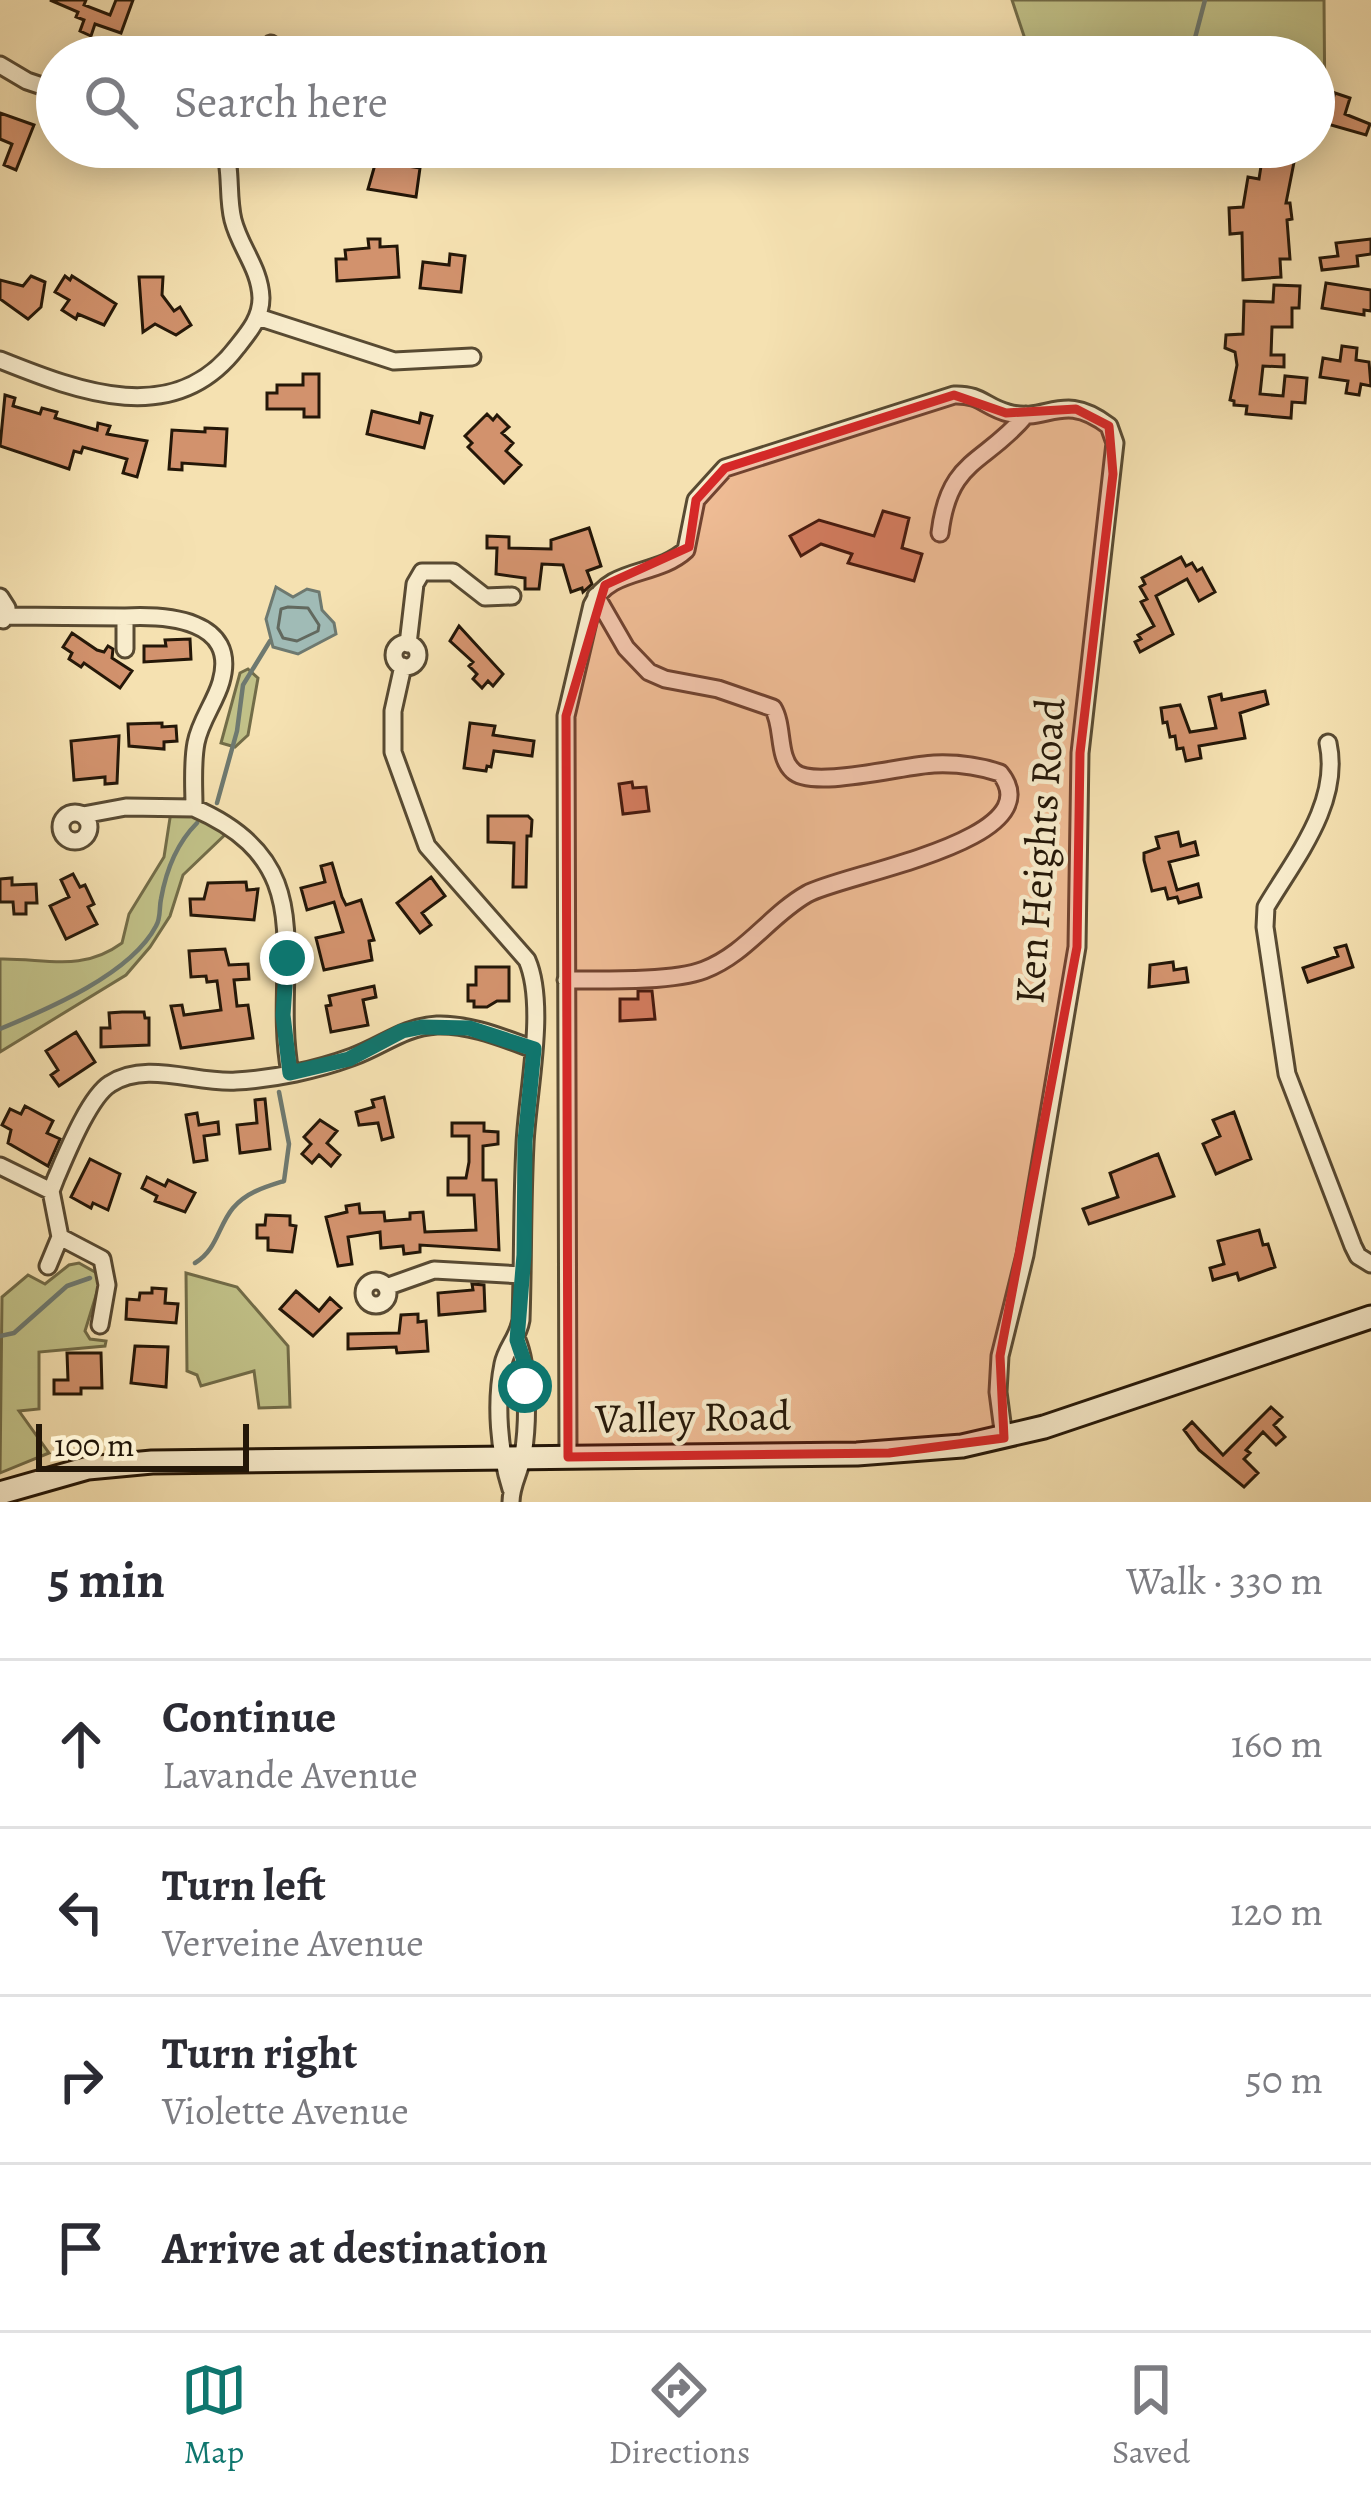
<!DOCTYPE html>
<meta charset="utf-8">
<style>
body{margin:0;font-family:Alegreya,serif;background:#f7f7f7;color:#2b2b33}
.scale{position:absolute;left:36px;bottom:30px;width:213px;box-sizing:border-box;padding-left:12px;border:6px solid #241708;border-top:0;font-size:33px;line-height:42px;white-space:nowrap;color:#241708;-webkit-text-stroke:9px #f8eccc;paint-order:stroke}
.stop{position:absolute;width:36px;height:36px;margin:-27px;border:9px solid #0f766e;border-radius:50%;background:#fff}
.stop.end{background:#0f766e;border-color:#fff;box-shadow:0 3px 12px #0008}
.list{margin:0;padding:0;list-style:none}
h2{display:flex;justify-content:space-between;align-items:center;height:156px;margin:0;padding:0 48px;font-size:51px}
h2 small{font-size:39px;font-weight:400;color:#7c7c81}
.list li{display:grid;grid-template-columns:78px 1fr auto;gap:36px;align-items:center;box-sizing:border-box;height:168px;padding:0 48px;border-top:3px solid #e1e1e2}
.list b{display:block;font-size:45px;white-space:nowrap}
.list p{margin:0;font-size:39px;white-space:nowrap;color:#7c7c81}
.list em{font-size:39px;font-style:normal;color:#7c7c81}
.icon{flex:none;width:66px;height:66px;fill:none;stroke:currentColor;stroke-width:2;stroke-linecap:round;stroke-linejoin:round}
.map{position:relative;flex:none;width:1371px;height:1502px;overflow:hidden}
.search{position:absolute;background:#fff;box-shadow:0 6px 30px #0003;left:36px;right:36px;top:36px;height:132px;display:flex;align-items:center;gap:30px;box-sizing:border-box;padding:0 42px;border-radius:66px;color:#7c7c81;font-size:45px}
.sheet{height:828px;background:#fff}
nav{display:flex;justify-content:space-around;align-items:center;box-sizing:border-box;height:168px;border-top:3px solid #e1e1e2;background:#fff;font-size:33px;color:#7c7c81}
nav a{display:grid;justify-items:center;gap:6px}
nav .on{color:#0f766e}
.map>svg:first-child{display:block}
.green{fill:#c1c188;stroke:#726c48;stroke-width:3}
.water{fill:#a0bbb6;stroke:#6e7970;stroke-width:3}
.lines{fill:none;stroke-linecap:round;stroke-linejoin:round}
.shore{stroke:#62695f;stroke-width:3}
.stream{stroke:#6e7970;stroke-width:4.5}
.building{fill:#d2926d;stroke:#241708;stroke-width:3}
.street-casing{stroke:#584a32;stroke-width:21}
.secondary-casing{stroke:#241708;stroke-width:27}
.street{stroke:#f8eccc;stroke-width:15}
.secondary{stroke:#f8eccc;stroke-width:21}
.route{stroke:#0f766e;stroke-width:15}
.marked{fill:#d62828;fill-opacity:0.2;stroke:#d62828;stroke-width:9;stroke-linejoin:round}
.labels{text-anchor:middle;stroke-width:9;stroke-linejoin:round;paint-order:stroke}
.street-label{font-size:42px;fill:#241708;stroke:#f8eccc}
</style>
<div class="map">
<svg width="1371" height="1502" viewBox="0 0 1371 1502">
<rect width="100%" height="100%" fill="#f5e1b1"/>
<filter id="stains"><feTurbulence type="fractalNoise" baseFrequency=".00167" numOctaves="4"/><feColorMatrix values="0 0 0 0 .2 0 0 0 0 .09 0 0 0 0 .02 0 0 0 .5 -.17"/></filter>
<radialGradient id="worn" r=".72"><stop offset=".6" stop-color="#630" stop-opacity="0"/><stop offset="1" stop-color="#630" stop-opacity=".3"/></radialGradient>
<path class="green" d="M1012 0H1324L1325 120 1314 119V57H1031Z
M248 669 258 678 248 735 235 747 221 743 240 673Z
M172 805 233 827 183 875 170 916 150 947 126 975 0 1052V959C45 958 81 973 122 943L129 914 164 857Z
M79 1263 102 1276 85 1331 90 1339 106 1341 105 1346 39 1352V1409L19 1411 49 1453 0 1473 2 1297 28 1275 45 1284 69 1265Z
M186 1273 237 1287 288 1346 290 1407 259 1408 254 1371 201 1386 197 1375 187 1371Z"/>
<path class="water" d="M276 587 293 597 307 589 319 592 322 610 334 623 336 634 298 654 273 647 266 619Z"/>
<g class="lines">
<path class="shore" d="M288 607 308 608 319 625 318 631 297 641 283 638 278 628 281 609Z"/>
<path class="stream" d="M1190 57 1205 0
M1164 162 1168 147
M217 803 237 731 243 685 270 641
M0 1029C48 1009 131 974 156 926 161 918 159 908 161 899 166 871 177 843 197 823
M195 1263C217 1250 218 1226 233 1208 247 1192 265 1187 284 1181L289 1144 279 1092
M0 1336 14 1333 67 1286 90 1278"/>
</g>
<path class="building" d="M50 0H86L84 5 110 15 116 0H133L121 33 95 24 91 36 80 31 84 20 76 17 78 12Z
M1335 93 1350 98 1345 114 1370 124 1366 135 1324 123Z
M0 113 34 125 16 170 4 165 12 144 0 139Z
M1264 147H1297L1286 203H1290L1292 219 1287 220 1290 259H1280L1281 277 1243 280 1242 233 1230 234 1229 208 1243 207 1248 177 1259 179Z
M376 161 420 168 416 197 368 189Z
M368 239H380V247L397 246 399 277 337 281 336 259H346L345 250 369 248Z
M1371 239V254L1357 256 1358 266 1322 270 1320 258 1338 256 1336 243Z
M450 254 465 256 461 292 420 288 423 262 449 265Z
M31 276 45 282 41 307 28 319 0 299V280L23 286Z
M65 276 70 280 72 276 116 304 104 325 78 314 76 319 62 310 69 300 55 292Z
M139 277H163L162 295 174 311 180 307 191 325 176 335 155 324 143 332Z
M1326 283 1371 290V311L1364 310V315L1322 308Z
M1274 285 1300 286 1299 308H1292V327H1272L1271 355H1284V367L1263 366 1260 394 1283 396 1285 376 1307 378 1305 403 1292 402 1291 418 1246 414 1247 406 1234 405V401L1230 400 1237 365 1235 352 1225 348 1226 335 1243 334 1244 301 1273 302Z
M1342 346 1357 348 1356 360 1369 362 1371 386 1361 384 1359 395 1346 393 1348 381 1320 377 1323 358 1340 361Z
M303 374H319V417H304V409H267V393H277V385H303Z
M5 395 15 398 13 406 40 414 42 408 57 412 55 418 97 430 98 423 110 426 107 434 147 441 137 477 123 473 127 459 83 447 81 453 74 451 69 469 0 446Z
M372 411 419 423 421 413 432 416 424 448 367 434Z
M487 414 493 420 497 415 509 427 502 433 513 443 506 451 521 465 504 483 468 447 472 443 465 436Z
M205 428 227 429 225 466 182 463V470L169 469 172 430 205 432Z
M883 511 909 518 902 548 922 554 914 581 848 563 852 554 821 544 801 556 790 536 819 520 874 536Z
M589 528 601 566 587 571 592 584 583 592 582 588 571 592 563 565 542 564 539 589H525V578L496 574 497 548H487V536L509 537V548L551 549V540Z
M1181 557 1186 566 1192 563 1197 571 1202 568 1215 592 1199 601 1187 579 1156 596 1173 634 1140 652 1135 642 1141 639 1138 635 1154 626 1141 602 1147 599 1140 587 1145 584 1142 578Z
M459 626 503 674 493 686 488 681 482 688 473 679 477 674 469 666 473 662 450 641Z
M72 633 97 650 104 652 108 646 113 649 112 658 132 671 120 688 84 663 81 667 69 659 72 653 63 647Z
M190 639 191 659 144 662V646H166L165 640Z
M1265 691 1268 704 1240 713 1245 738 1199 746 1201 758 1186 761 1183 748 1177 749 1175 736 1170 737 1167 722 1163 723 1161 708 1180 705 1190 732 1216 728 1209 697 1221 694 1222 700Z
M162 723V727L176 726 177 741 164 742V749L129 746 128 724Z
M470 723 495 726 493 735 534 741 532 756 494 751 491 767 487 766 486 771 464 768Z
M119 736 117 783 105 784V777L74 780 71 741Z
M632 782 633 788 646 787 649 811 623 814 619 784Z
M488 816H528L532 820 531 836H527L526 887H513L514 843 488 842Z
M1178 832 1181 846 1195 842 1198 855 1169 862 1177 890 1198 884 1201 897 1179 903 1177 897 1168 899 1165 888 1152 891 1144 860V853L1159 848 1156 837Z
M332 863 342 897 346 905 361 900 374 940 369 941 372 960 324 970 316 938 343 932 334 902 307 910 301 888 325 882 321 866Z
M73 874 80 887 85 885 94 904 88 907 97 924 66 939 50 906 69 897 61 880Z
M431 877 445 896 422 913 431 925 420 933 397 903Z
M12 878V885L36 884 37 903H26V914H14L13 902H0V879Z
M246 882 247 890 258 889 254 920 191 915 190 899H204L208 883Z
M1346 945 1353 967 1308 982 1303 968 1338 956 1335 948Z
M225 949 229 965 248 964 249 979 234 980 237 1006 248 1005 253 1038 181 1048 171 1006 182 1005 184 1015 221 1010 217 981 207 982 206 976 191 977 189 951Z
M1173 962 1174 970 1186 968 1188 982 1149 987 1150 965Z
M476 967H509V1001H497L487 1007H474V1001H468V985H476Z
M374 986 376 997 363 1000 368 1025 331 1032 326 1006 331 1005 329 996Z
M638 991H652L655 1019 620 1021V999H638Z
M122 1012H144L145 1018H149V1045L101 1047V1028H110L109 1013Z
M76 1032 95 1062 59 1086 51 1075 58 1070 46 1051Z
M384 1097 393 1137 382 1140 378 1123 359 1125 356 1112 374 1107 372 1100Z
M265 1099 270 1149 240 1153 237 1125 257 1123 255 1100Z
M25 1106 53 1121 47 1133 60 1139 48 1166 8 1143 11 1130 2 1125 10 1109 21 1114Z
M1234 1112 1251 1159 1216 1174 1203 1144 1220 1136 1213 1120Z
M197 1113 199 1125 218 1122 219 1134 204 1136 207 1160 194 1162 186 1115Z
M320 1120 337 1131 327 1143 340 1155 331 1166 319 1155 312 1163 302 1154 311 1144 304 1137Z
M452 1123H484V1131L498 1132V1144L483 1146V1180H496L499 1250 420 1245V1252L404 1254 403 1246 381 1248 380 1232 348 1237 352 1264 338 1266 326 1217 347 1212 346 1206 359 1204 360 1213 384 1212 385 1221 410 1219V1213L423 1212 425 1232 476 1230 474 1195H448V1178H466L469 1162V1136H452Z
M1158 1154 1174 1196 1089 1224 1083 1209 1118 1197 1110 1173Z
M90 1159 120 1174 108 1210 93 1203 91 1208 71 1197Z
M147 1177 165 1186 168 1180 195 1193 185 1212 155 1201 157 1196 142 1188Z
M266 1215 290 1216V1225L296 1226 292 1252 268 1250V1238H257V1225H265Z
M1259 1230 1263 1245 1268 1244 1275 1267 1239 1280 1237 1273 1213 1280 1210 1268 1224 1264 1218 1241Z
M472 1284 484 1285 485 1311 439 1315 438 1293 473 1290Z
M152 1288 166 1289 165 1303 178 1304 176 1323 126 1319 127 1299 139 1300 140 1293H152Z
M296 1291 319 1311 330 1298 341 1308 313 1336 280 1309Z
M418 1314V1322L426 1321 428 1351 397 1353 396 1347 348 1349V1334L399 1333 401 1315Z
M135 1346 168 1347 166 1387 131 1383Z
M67 1353H101L102 1388H81V1394H54V1380H68Z
M1271 1407 1282 1417 1274 1425 1285 1437 1276 1445 1263 1432 1246 1450 1250 1453 1244 1459 1258 1473 1244 1487 1199 1450 1184 1430 1192 1422 1223 1455Z"/>
<g class="lines">
<g class="street-casing">
<path id="street" d="M261 57 271 44
M0 65 27 81 57 91
M258 317 394 361 472 357
M0 360C80 392 175 429 237 347 249 332 261 318 261 298 260 268 240 248 233 220 227 196 232 170 224 147
M940 533C949 458 984 465 1026 415
M0 597 7 608 3 620
M6 616 125 617
M394 655a12 12 0 1 1 24 0a12 12 0 1 1-24 0Z
M408 644 415 584 422 572H453L485 597 512 596
M125 649V617C166 615 239 619 221 682 215 703 200 721 196 743 192 764 194 787 194 808 328 866 270 962 290 1073
M403 666 393 711V752L427 846 527 960C547 1006 527 1094 525 1144 522 1203 523 1262 521 1320 518 1338 506 1348 503 1364 495 1404 499 1451 511 1489
M1328 743C1341 803 1295 858 1266 907L1265 927 1287 1074 1353 1246 1358 1256 1371 1264
M61 827a14 14 0 1 1 28 0a14 14 0 1 1-28 0Z
M83 815 126 807 194 808
M566 980C602 980 673 982 704 970 746 954 770 915 807 894 841 874 1055 841 1000 773 979 766 956 763 934 764 905 765 812 790 793 771 777 757 784 726 773 708L718 689 665 679 649 672 626 648 596 596
M0 1166 51 1191
M60 1237 102 1259 107 1285 100 1325
M48 1266 60 1237 51 1191 56 1178C66 1155 89 1097 110 1084 146 1060 197 1084 236 1081 274 1079 317 1070 352 1057 383 1046 403 1027 437 1025 470 1024 503 1038 534 1049
M364 1293a12 12 0 1 1 24 0a12 12 0 1 1-24 0Z
M386 1287 434 1270 522 1275
M568 1457 566 716 592 605C609 567 657 577 686 550L696 500 725 468 954 395C981 394 985 407 1008 413 1048 424 1062 390 1109 426L1115 443 1080 753 1077 947 1025 1255 1000 1356 998 1392 1004 1438
M511 1502C511 1485 520 1472 523 1455 528 1425 529 1368 517 1340"/>
</g>
<g class="secondary-casing">
<path id="secondary" d="M0 1493 88 1468 152 1462 857 1454 962 1446 1044 1427 1371 1317"/>
</g>
<use href="#street" class="street"/>
<use href="#secondary" class="secondary"/>
</g>
<g class="lines">
<path class="route" d="M287 958 283 1015 290 1073 349 1059 402 1031 422 1027 469 1028 534 1049 525 1141 524 1255 517 1340 524 1361 525 1386"/>
</g>
<path class="marked" d="M954 395 1006 413 1076 409 1109 426 1113 474 1080 753 1077 947 1000 1356 1004 1438 889 1453 568 1457 566 716 605 585 689 547 696 500 725 468Z"/>
<g class="labels">
<g class="street-label">
<text transform="translate(1039 851) rotate(-86)" y="15">Ken Heights Road</text>
<text transform="translate(693 1416) rotate(-1)" y="15">Valley Road</text>
</g>
</g>
<rect width="100%" height="100%" filter="url(#stains)"/>
<rect width="100%" height="100%" fill="url(#worn)"/>
</svg>
<div class="scale">100 m</div>
<div class="stop" style="left:525px;top:1386px"></div>
<div class="stop end" style="left:287px;top:958px"></div>
<div class="search"><svg class="icon" aria-label="search" viewBox="0 0 24 24"><circle cx="10" cy="10" r="6"/><path d="M15 15l6 6"/></svg>Search here</div>
</div>
<section class="sheet">
<h2>5 min<small>Walk · 330 m</small></h2>
<ul class="list">
<li><svg class="icon" aria-label="ahead" viewBox="0 0 24 24"><path d="M12 20V5M6 11l6-6 6 6"/></svg><div><b>Continue</b><p>Lavande Avenue</p></div><em>160 m</em></li>
<li><svg class="icon" aria-label="left" viewBox="0 0 24 24"><path d="M17 20v-9H6M10 6l-5 5 5 5"/></svg><div><b>Turn left</b><p>Verveine Avenue</p></div><em>120 m</em></li>
<li><svg class="icon" aria-label="right" viewBox="0 0 24 24"><path d="M7 20v-9h11M14 6l5 5-5 5"/></svg><div><b>Turn right</b><p>Violette Avenue</p></div><em>50 m</em></li>
<li><svg class="icon" aria-label="arrive" viewBox="0 0 24 24"><path d="M6 21V4h12l-3 4 3 4H6"/></svg><div><b>Arrive at destination</b></div></li>
</ul>
</section>
<nav>
<a class="on"><svg class="icon" aria-label="map" viewBox="0 0 24 24"><path d="M3 6l6-2 6 2 6-2v14l-6 2-6-2-6 2zM9 4v14M15 6v14"/></svg>Map</a>
<a><svg class="icon" aria-label="directions" viewBox="0 0 24 24"><path d="M12 3l9 9-9 9-9-9zM9 14v-3h6M13 9l2 2-2 2"/></svg>Directions</a>
<a><svg class="icon" aria-label="saved" viewBox="0 0 24 24"><path d="M7 4h10v16l-5-4-5 4z"/></svg>Saved</a>
</nav>
